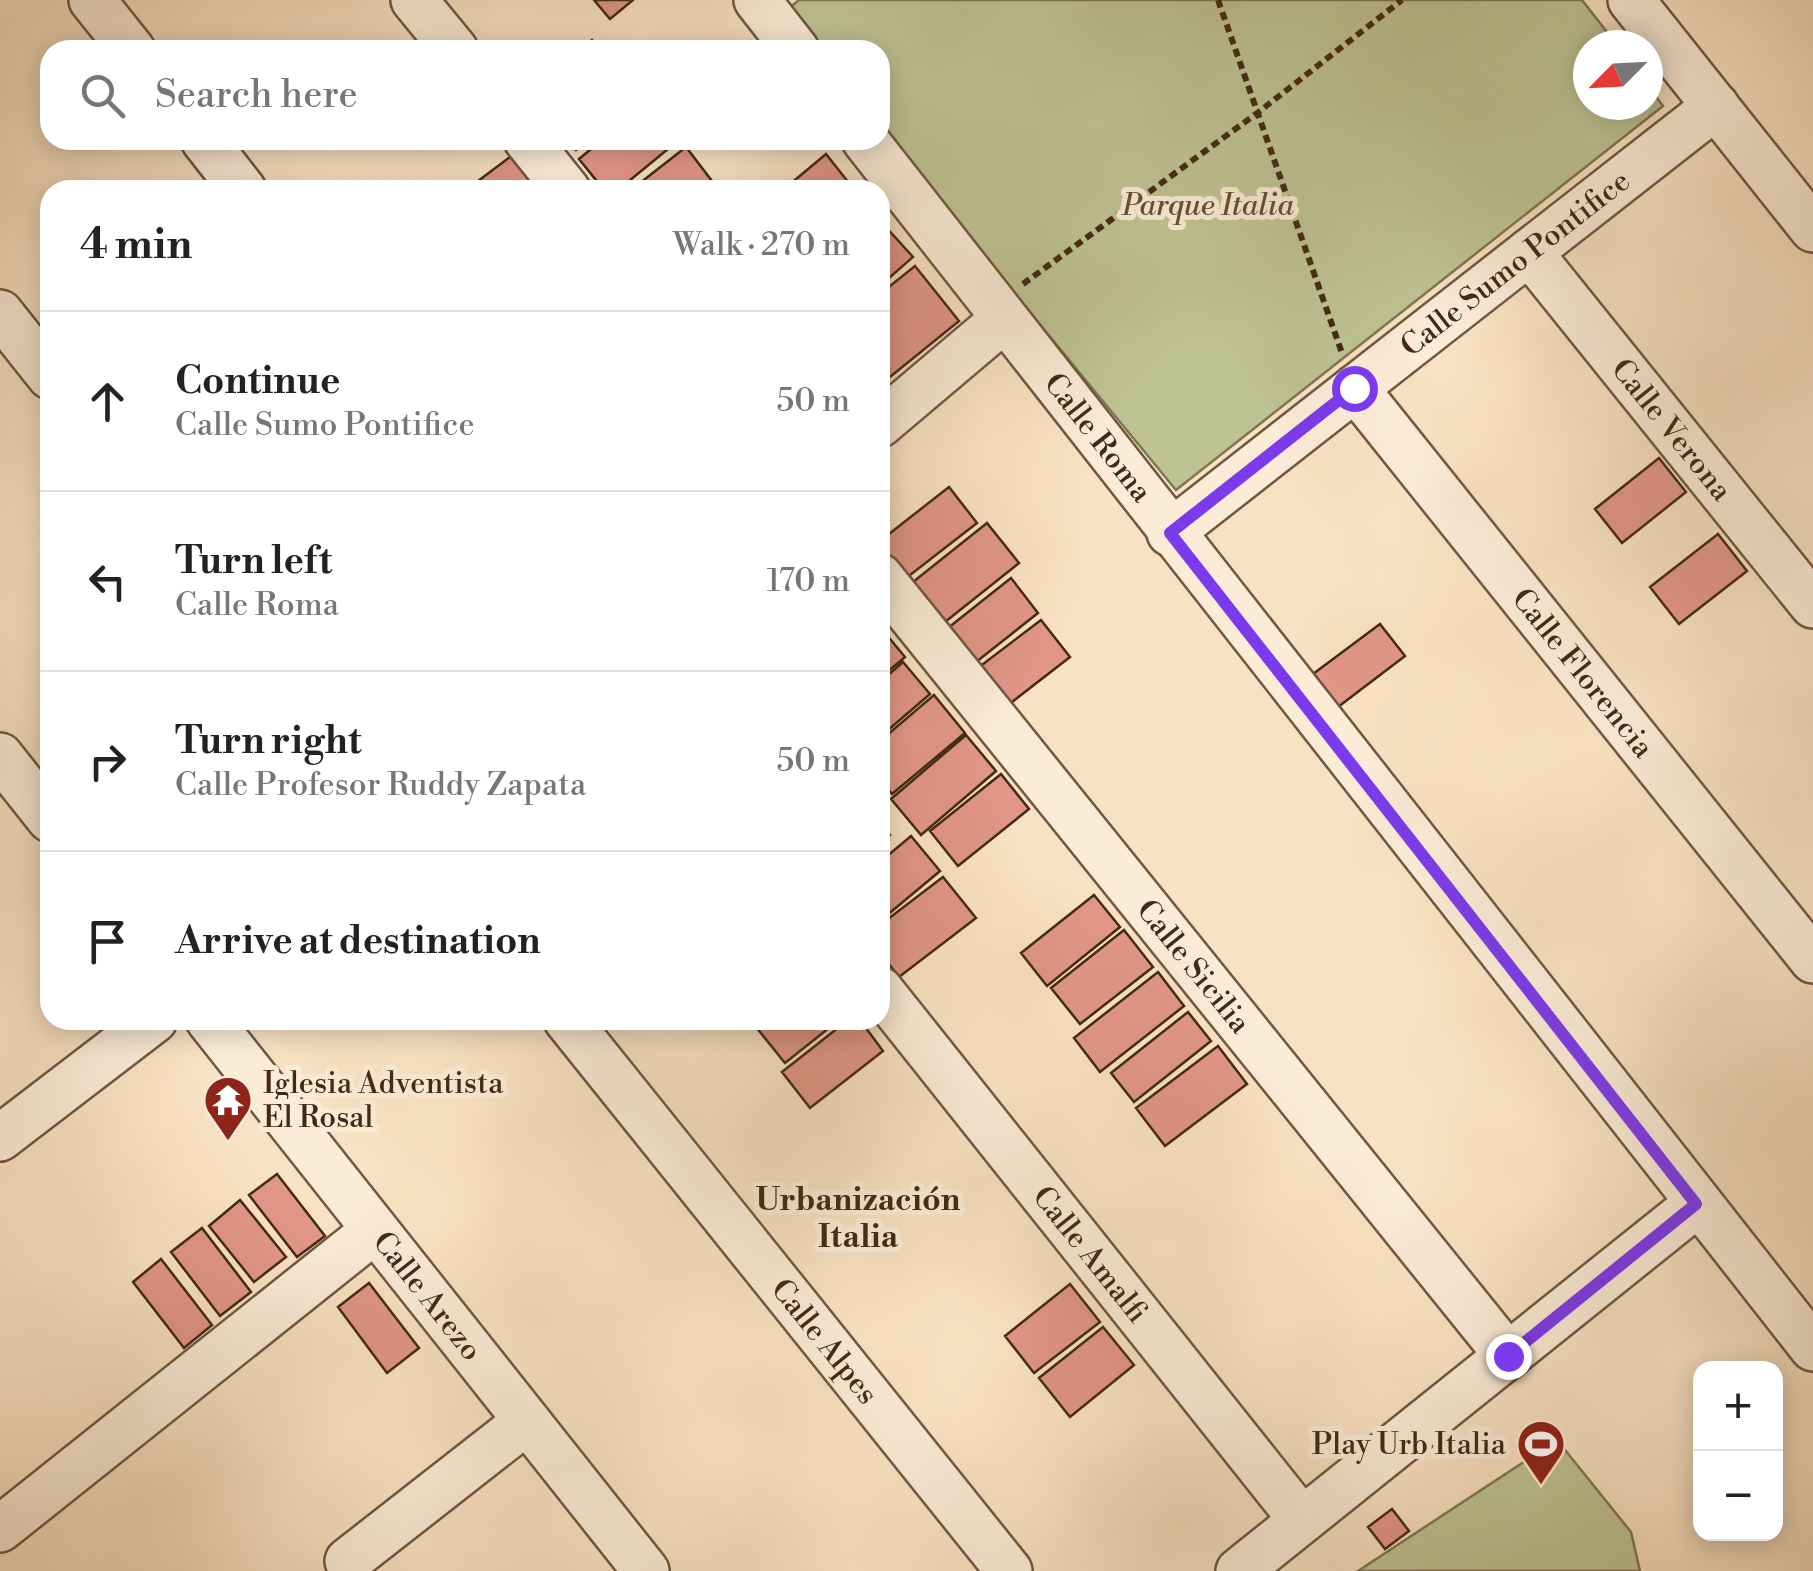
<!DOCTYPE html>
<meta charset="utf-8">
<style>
body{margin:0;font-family:"Libre Bodoni",serif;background:#f6f6f6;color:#222}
.controls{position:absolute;right:30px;bottom:30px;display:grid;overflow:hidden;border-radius:20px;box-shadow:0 5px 25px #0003}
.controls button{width:90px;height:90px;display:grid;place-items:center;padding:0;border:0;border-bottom:2px solid #e0e0e0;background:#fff;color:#222;font:50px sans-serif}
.compass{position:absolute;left:1573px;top:30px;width:90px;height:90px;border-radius:50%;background:#fff;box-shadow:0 5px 25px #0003;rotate:246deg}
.stop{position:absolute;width:30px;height:30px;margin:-22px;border:8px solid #7c3aed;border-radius:50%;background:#fff}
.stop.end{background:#7c3aed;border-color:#fff;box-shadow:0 2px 10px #0008}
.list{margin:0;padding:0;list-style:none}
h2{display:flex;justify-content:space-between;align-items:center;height:130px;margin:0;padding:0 40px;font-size:42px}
h2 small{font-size:32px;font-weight:400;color:#767676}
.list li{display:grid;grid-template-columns:65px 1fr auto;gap:30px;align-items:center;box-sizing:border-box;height:180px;padding:0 40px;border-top:2px solid #e0e0e0}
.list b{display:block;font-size:38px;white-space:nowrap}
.list p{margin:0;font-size:32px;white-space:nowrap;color:#767676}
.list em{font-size:32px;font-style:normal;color:#767676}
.icon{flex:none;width:55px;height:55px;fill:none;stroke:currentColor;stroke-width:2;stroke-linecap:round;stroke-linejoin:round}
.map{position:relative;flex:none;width:1813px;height:1571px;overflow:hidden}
.search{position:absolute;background:#fff;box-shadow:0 5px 25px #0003;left:40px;top:40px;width:850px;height:110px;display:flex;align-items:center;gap:25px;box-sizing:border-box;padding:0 35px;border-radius:30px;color:#767676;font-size:38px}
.panel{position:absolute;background:#fff;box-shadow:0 5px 25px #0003;left:40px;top:180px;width:850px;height:850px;border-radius:30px}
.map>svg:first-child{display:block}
.green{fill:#bec394;stroke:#807654;stroke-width:2.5}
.building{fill:#e19687;stroke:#432914;stroke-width:2.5}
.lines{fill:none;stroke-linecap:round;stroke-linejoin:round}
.minor-casing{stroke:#705740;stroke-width:50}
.path{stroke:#432914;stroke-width:6;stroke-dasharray:8 5;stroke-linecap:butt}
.minor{stroke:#fbecd8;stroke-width:45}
.route{stroke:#7c3aed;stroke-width:12}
.labels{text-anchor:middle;stroke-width:10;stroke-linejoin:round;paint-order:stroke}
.park-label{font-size:30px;font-style:italic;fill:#625034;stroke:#fbecd8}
.street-label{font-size:30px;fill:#432914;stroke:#fbecd8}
.poi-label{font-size:30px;fill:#432914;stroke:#fbecd8;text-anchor:start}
.neighbourhood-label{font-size:32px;font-weight:bold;fill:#432914;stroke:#fbecd8}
</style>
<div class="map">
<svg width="1813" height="1571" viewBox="0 0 1813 1571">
<rect width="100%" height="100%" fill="#f9e2c3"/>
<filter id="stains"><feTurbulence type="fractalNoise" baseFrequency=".002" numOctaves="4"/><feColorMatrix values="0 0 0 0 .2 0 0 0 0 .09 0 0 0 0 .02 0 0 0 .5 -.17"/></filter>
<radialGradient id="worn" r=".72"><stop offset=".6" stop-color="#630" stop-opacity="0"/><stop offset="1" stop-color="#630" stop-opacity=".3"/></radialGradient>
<path class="green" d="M799 0H1582L1617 45H1588V105H1648V86L1663 106 1176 490 880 130V50H814L783 13Z
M1557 1440 1631 1532 1640 1571H1358Z"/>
<path class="building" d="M594 0H633L610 19Z
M592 40 601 50H581Z
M567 140H588L576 150Z
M602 140H679L618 190H604L579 159Z
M686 147 712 181 700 190H631Z
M514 154 537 185 530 190H466Z
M826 154 849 183 841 190H783Z
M885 226 913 257 880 286V231Z
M915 266 959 321 885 381 880 374V294Z
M1659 458 1686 492 1622 543 1595 509Z
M949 487 977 523 905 579 880 541Z
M987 523 1019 563 940 626 908 586Z
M1718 534 1747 571 1679 624 1650 587Z
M1011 578 1038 613 971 666 943 632Z
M1041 620 1070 657 1003 709 974 671Z
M1380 624 1405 656 1338 707 1313 674Z
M880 627 905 657 880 678Z
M903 662 930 694 880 737V682Z
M934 695 965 733 892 794 880 779V741Z
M966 735 996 771 921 835 891 799Z
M1001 774 1029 809 958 866 930 831Z
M880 822 890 835 880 843Z
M911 836 940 871 880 921V862Z
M943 877 976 918 899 977 880 953V925Z
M1094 895 1120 927 1047 986 1021 953Z
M1124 930 1153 967 1080 1024 1051 988Z
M1158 972 1184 1006 1100 1072 1074 1038Z
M1188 1012 1211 1041 1134 1102 1111 1073Z
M765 1020H839L785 1063 756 1027Z
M848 1020H860L883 1051 810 1108 782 1072Z
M1218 1046 1247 1084 1165 1146 1136 1108Z
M277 1174 325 1236 297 1257 249 1195Z
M240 1200 286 1257 254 1282 209 1226Z
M202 1228 251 1292 220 1316 171 1252Z
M161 1259 212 1325 184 1348 133 1282Z
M369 1283 419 1348 387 1373 338 1307Z
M1070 1284 1100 1322 1034 1373 1005 1336Z
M1103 1327 1134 1365 1070 1417 1039 1378Z
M1392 1509 1409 1531 1385 1549 1368 1527Z"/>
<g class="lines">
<g class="minor-casing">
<g id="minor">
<path d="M92 0 132 50"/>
<path d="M414 0 455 50"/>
<path d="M757 0 796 50"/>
<path d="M1631 0 1813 229"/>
<path d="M204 140 243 190"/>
<path d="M527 140 567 190"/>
<path id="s1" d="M865 140 1813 1348"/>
<path id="s2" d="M1529 252 1813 605"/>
<path d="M0 313 50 376"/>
<path id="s3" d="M1355 388 1813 960"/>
<path d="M880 424 1004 319"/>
<path id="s4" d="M1170 533 1716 106"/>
<path id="s5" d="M880 577 1508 1356"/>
<path d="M0 756 50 819"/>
<path id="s6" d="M880 990 1302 1520"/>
<path id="s7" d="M209 1020 646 1571"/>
<path id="s8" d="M567 1020 1009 1571"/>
<path d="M0 1138 154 1020"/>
<path d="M0 1529 375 1230"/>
<path d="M348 1561 527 1421"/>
<path d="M1239 1571 1697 1204"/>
</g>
</g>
<path class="path" d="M1218 0 1342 353
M1023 284 1256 114 1402 0"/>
<use href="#minor" class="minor"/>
</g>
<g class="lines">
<path class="route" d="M1354 388 1170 533 1696 1204 1508 1356"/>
</g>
<defs>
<g id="temple-pin" transform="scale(2.5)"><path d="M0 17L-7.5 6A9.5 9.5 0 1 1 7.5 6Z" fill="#8f2418" stroke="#fbecd8"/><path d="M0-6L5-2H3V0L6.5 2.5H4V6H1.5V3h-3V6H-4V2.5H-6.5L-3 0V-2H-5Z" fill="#fff"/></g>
<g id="stadium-pin" transform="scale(2.5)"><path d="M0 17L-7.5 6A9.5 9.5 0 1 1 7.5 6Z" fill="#8f2418" stroke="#fbecd8"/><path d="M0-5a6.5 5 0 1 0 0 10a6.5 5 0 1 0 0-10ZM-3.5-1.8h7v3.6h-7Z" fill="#fff"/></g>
</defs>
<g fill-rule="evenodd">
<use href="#temple-pin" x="228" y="1100"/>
<use href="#stadium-pin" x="1541" y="1444"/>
</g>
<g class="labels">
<g class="park-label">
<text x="1208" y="215">Parque Italia</text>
</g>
<g class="street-label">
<text dy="10" stroke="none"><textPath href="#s4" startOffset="438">Calle Sumo Pontifice</textPath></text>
<text dy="10" stroke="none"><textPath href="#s2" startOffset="228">Calle Verona</textPath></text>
<text dy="10" stroke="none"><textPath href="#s1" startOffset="378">Calle Roma</textPath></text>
<text dy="10" stroke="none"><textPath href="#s3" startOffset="365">Calle Florencia</textPath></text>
<text dy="10" stroke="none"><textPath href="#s5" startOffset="500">Calle Sicilia</textPath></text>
<text dy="10" stroke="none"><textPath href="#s6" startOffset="338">Calle Amalfi</textPath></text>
<text dy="10" stroke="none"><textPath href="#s7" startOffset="352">Calle Arezo</textPath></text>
<text dy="10" stroke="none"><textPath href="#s8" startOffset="412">Calle Alpes</textPath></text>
</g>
<g class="poi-label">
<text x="263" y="1093">Iglesia Adventista<tspan x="263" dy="34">El Rosal</tspan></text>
<text x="1506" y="1454" text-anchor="end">Play Urb Italia</text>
</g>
<g class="neighbourhood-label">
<text x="858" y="1210">Urbanización<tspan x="858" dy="37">Italia</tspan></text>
</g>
</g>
<rect width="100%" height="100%" filter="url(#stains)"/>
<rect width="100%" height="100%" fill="url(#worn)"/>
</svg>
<div class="controls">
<button>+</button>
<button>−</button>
</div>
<svg class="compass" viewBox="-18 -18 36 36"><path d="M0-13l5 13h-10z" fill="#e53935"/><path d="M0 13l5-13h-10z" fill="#767676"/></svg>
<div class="stop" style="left:1354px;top:388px"></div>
<div class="stop end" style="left:1508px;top:1356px"></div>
<div class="search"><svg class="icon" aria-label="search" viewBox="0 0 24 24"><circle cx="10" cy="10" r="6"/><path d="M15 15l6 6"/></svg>Search here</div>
<section class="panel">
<h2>4 min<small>Walk · 270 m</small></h2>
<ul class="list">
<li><svg class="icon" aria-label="ahead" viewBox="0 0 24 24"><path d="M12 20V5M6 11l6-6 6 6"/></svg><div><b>Continue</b><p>Calle Sumo Pontifice</p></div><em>50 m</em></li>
<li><svg class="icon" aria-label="left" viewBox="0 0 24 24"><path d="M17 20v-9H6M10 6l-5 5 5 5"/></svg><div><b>Turn left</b><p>Calle Roma</p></div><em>170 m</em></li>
<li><svg class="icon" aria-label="right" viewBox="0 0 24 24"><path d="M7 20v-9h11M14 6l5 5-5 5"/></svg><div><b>Turn right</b><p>Calle Profesor Ruddy Zapata</p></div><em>50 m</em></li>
<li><svg class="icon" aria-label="arrive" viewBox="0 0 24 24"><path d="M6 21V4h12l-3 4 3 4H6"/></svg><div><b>Arrive at destination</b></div></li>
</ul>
</section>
</div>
